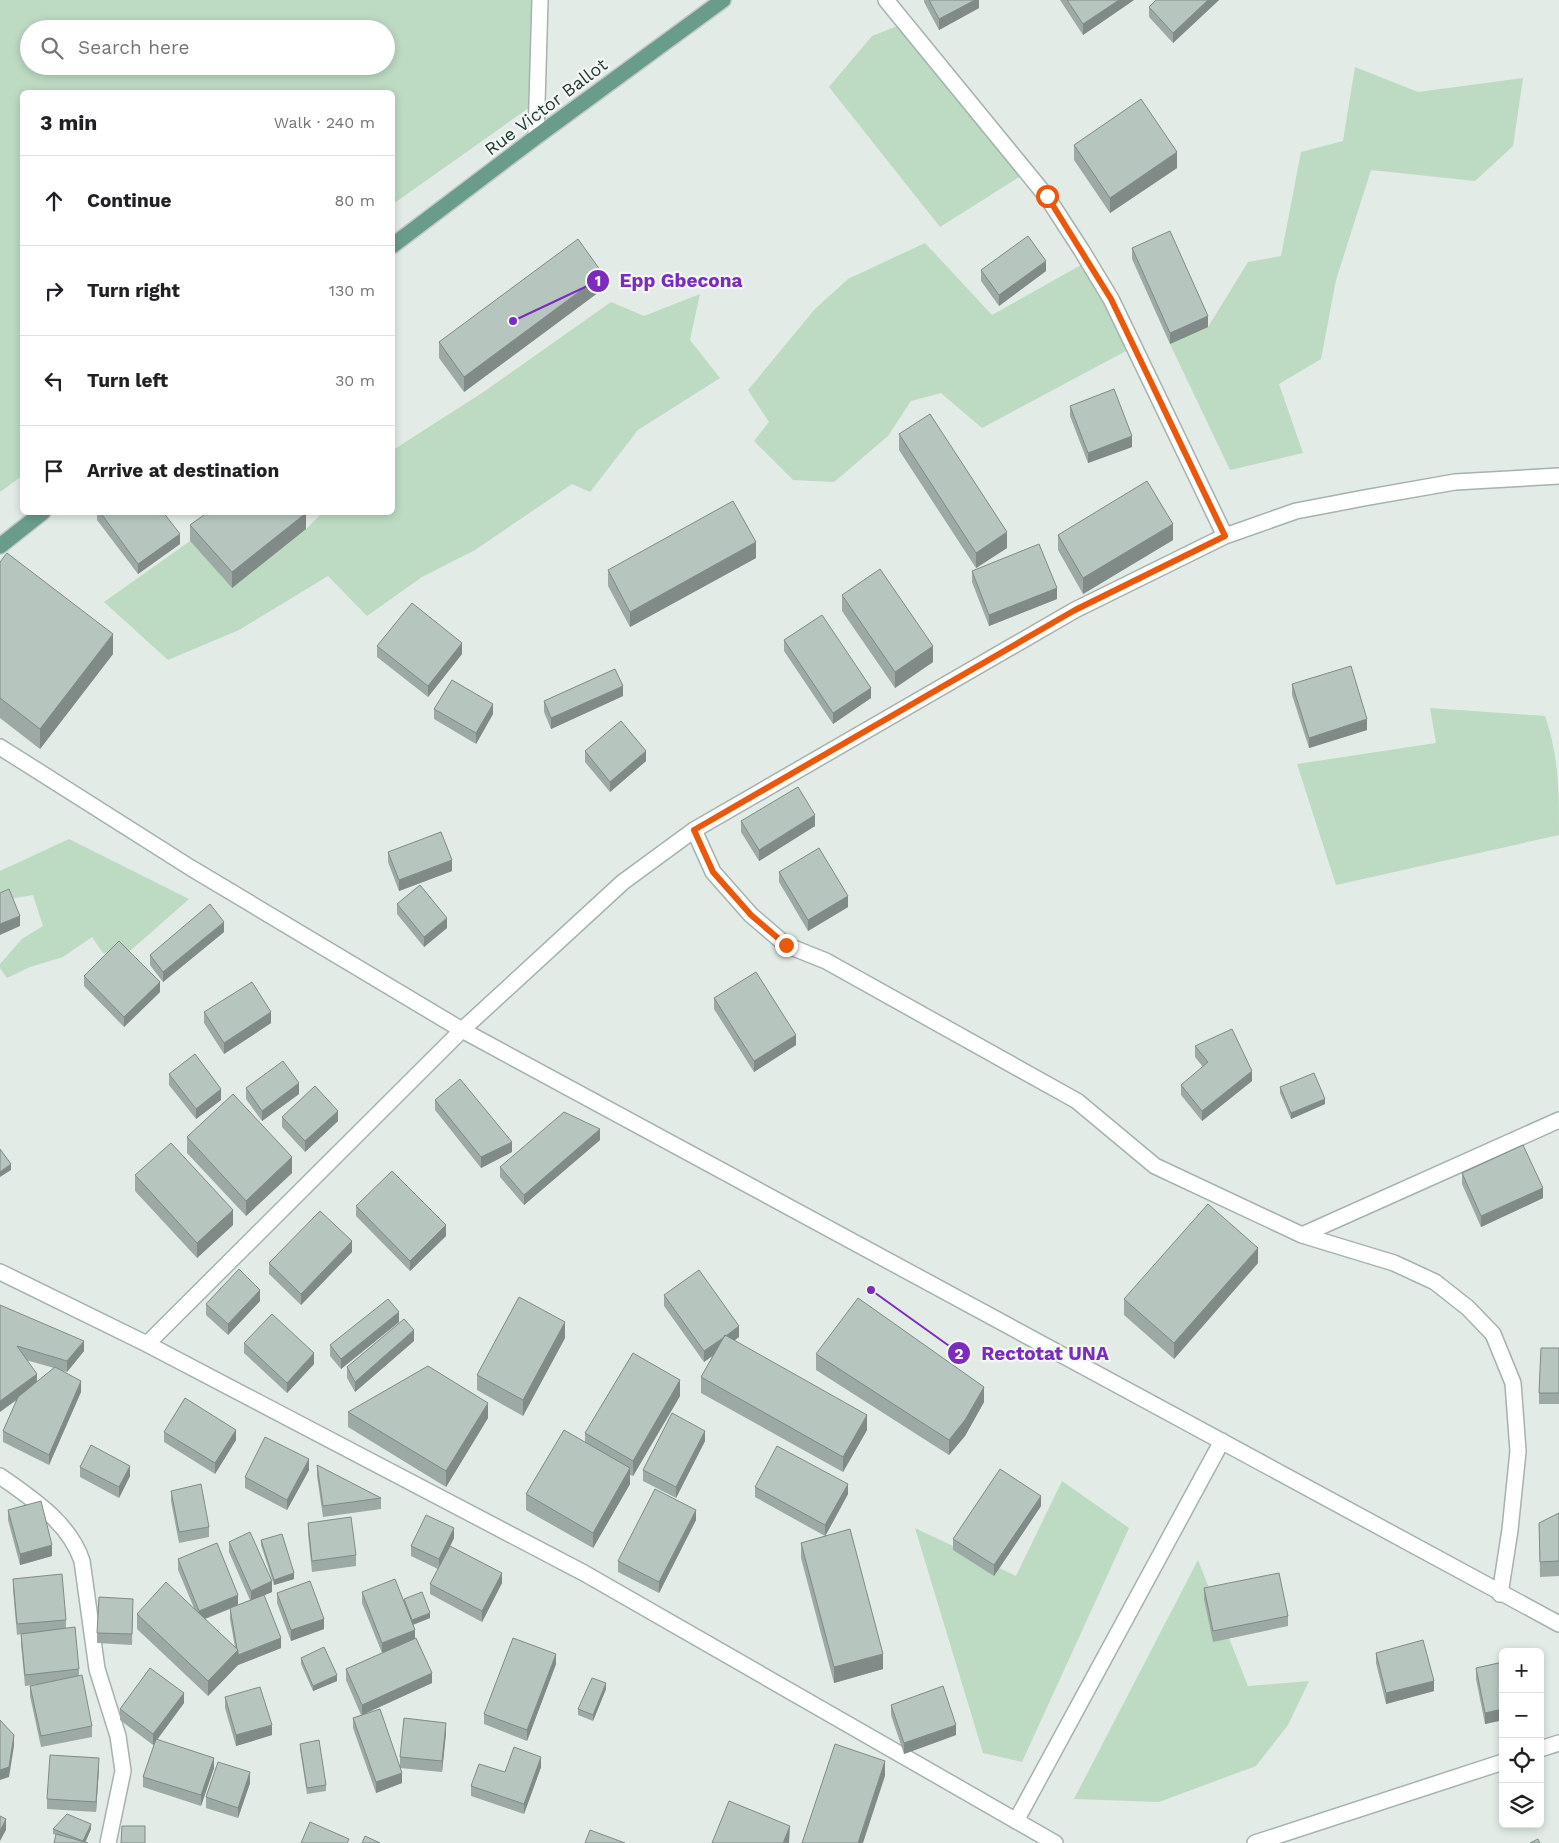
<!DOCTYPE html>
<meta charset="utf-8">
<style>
body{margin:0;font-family:"Work Sans",sans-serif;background:#f2f2f2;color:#202124}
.controls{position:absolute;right:15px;bottom:15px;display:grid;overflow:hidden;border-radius:8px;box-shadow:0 2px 8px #0003}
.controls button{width:45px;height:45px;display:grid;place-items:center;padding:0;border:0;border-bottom:1px solid #e0e0e0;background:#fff;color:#202124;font:25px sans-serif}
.stop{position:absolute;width:15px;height:15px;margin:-11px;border:4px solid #ea580c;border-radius:50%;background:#fff}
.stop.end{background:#ea580c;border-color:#fff;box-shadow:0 1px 5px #0008}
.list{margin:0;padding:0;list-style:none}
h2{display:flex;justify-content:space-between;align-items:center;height:65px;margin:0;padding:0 20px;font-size:21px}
h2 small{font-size:16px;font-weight:400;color:#757577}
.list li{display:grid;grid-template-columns:32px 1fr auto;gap:15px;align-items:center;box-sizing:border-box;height:90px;padding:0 20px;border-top:1px solid #e0e0e0}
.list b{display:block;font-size:19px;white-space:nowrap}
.list em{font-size:16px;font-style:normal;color:#757577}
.icon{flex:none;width:28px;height:28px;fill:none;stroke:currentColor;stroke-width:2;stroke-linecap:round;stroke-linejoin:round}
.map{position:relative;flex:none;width:1559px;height:1843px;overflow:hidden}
.search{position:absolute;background:#fff;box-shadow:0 2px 8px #0003;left:20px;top:20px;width:375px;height:55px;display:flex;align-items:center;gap:12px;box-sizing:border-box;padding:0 18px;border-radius:28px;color:#757577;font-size:19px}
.panel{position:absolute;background:#fff;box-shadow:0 2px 8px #0003;left:20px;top:90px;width:375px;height:425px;border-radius:8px}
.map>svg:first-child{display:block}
.green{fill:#bddac3;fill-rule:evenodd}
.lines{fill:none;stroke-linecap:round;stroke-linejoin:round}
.minor-casing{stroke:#a5b2ad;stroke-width:18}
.major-casing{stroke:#c2c8c6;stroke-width:18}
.minor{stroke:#fff;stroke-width:15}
.major{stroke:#6a9c8c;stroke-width:15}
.wall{fill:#9da9a4;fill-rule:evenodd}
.shaded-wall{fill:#808a86}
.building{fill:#b7c5bf;stroke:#808a86}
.route{stroke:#ea580c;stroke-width:6}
.labels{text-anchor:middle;stroke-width:4.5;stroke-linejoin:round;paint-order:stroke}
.street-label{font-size:18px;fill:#243a33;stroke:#f2f8f4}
.leader{fill:none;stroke:#7b2cbf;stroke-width:2}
.callout-dot{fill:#7b2cbf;stroke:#f2f8f4;stroke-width:2}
.mark-label{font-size:15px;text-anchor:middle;font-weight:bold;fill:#fff}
.callout-label{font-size:19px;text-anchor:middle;font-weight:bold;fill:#7b2cbf;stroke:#f2f8f4;stroke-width:4.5;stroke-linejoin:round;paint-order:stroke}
</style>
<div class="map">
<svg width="1559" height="1843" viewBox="0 0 1559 1843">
<rect width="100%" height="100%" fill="#e2ebe6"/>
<path class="green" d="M0 0H543L537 102 393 204 392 92H22V476L0 492ZM29 29H386V66H29Z
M905 23 1027 172 940 227 829 87 872 36Z
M1355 67 1418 92 1523 78 1513 146 1475 181 1371 170 1336 280 1321 359 1279 384 1303 453 1230 470 1170 344 1208 327 1248 262 1281 256 1301 152 1343 141Z
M925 243 992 315 1081 265 1111 316 1126 351 982 428 941 393 911 401 888 436 834 482 793 480 754 441 769 422 748 390 815 309 848 279Z
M700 294 690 340 720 378 638 430 590 492 572 484 475 550 422 577 367 616 328 576 239 630 168 660 104 602 190 541 232 588 306 529 322 513 392 512 393 450 485 391 611 302 644 316Z
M1430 708 1545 716C1559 756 1559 793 1559 835L1336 885 1297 764 1436 743Z
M69 839 189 899 130 951 103 953 92 937 63 957 30 967 7 978 0 968V964L22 939 43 926 33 895 9 899 0 893V871Z
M1062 1481 1129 1528 1022 1762 983 1753 915 1528 1016 1576Z
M1198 1560 1248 1686 1309 1681 1288 1725 1256 1766 1159 1802 1074 1799Z"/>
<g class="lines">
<g class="minor-casing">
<path id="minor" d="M886 0 1047 197 1082 251 1111 299 1225 536
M536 137 540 0
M0 747 191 868 462 1030 1559 1624
M694 830 713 872 751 915 786 945 826 961 1077 1101 1155 1166 1302 1235 1394 1263 1435 1282 1468 1308 1493 1334 1513 1383 1518 1451 1510 1530 1500 1594
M1302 1235 1559 1120
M0 1272 147 1344 584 1573 1055 1843
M147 1344 462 1030 623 882 694 830 1075 610 1225 536 1296 511 1364 498 1455 482 1559 476
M0 1476C32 1499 69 1522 82 1561L97 1669 118 1736 123 1771 108 1843
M1540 1749 1559 1743
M1016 1821 1222 1441
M1255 1843 1503 1762"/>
</g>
<g class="major-casing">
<path id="major" d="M392 246 536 137 723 0
M0 546 43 512"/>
</g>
<use href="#minor" class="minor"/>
<use href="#major" class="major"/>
</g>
<path class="wall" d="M924 0H979V8L939 30 924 2Z
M1060 0H1134L1083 35Z
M1219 0 1173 43 1149 17V7Z
M1074 145 1177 168 1110 213 1074 160Z
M1132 248 1208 327 1170 344 1132 259Z
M981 270 1046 271 999 306 981 281Z
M603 289 464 392 439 358V342Z
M1070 406 1132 447 1088 463 1070 416Z
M899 434 1007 548 976 568 899 450Z
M97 512H163L180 544 138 574 97 520Z
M190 525 306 529 232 588 190 541Z
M1058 535 1173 540 1083 594 1058 550Z
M756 558 630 627 608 586V570Z
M0 562 113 654 40 749 0 718Z
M972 571 1057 599 989 626 972 582Z
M842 595 933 662 895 688 842 611Z
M784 640 871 698 833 724 784 651Z
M377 646 462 654 428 697 377 657Z
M1292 684 1367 730 1309 748 1292 695Z
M623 696 551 729 544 712V701Z
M434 709 493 714 476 744 434 719Z
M585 751 646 761 610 792 585 762Z
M741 821 815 826 759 861 741 832Z
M388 852 452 871 399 891 388 862Z
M779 872 848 907 808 931 779 882Z
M397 904 447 928 424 947 397 914Z
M224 932 163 982 150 965V955Z
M84 976 160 992 124 1027 84 986Z
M714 998 796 1045 754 1072 714 1009Z
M204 1012 271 1023 224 1054 204 1023Z
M1195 1046 1252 1081 1202 1121 1181 1095V1085L1203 1067 1195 1057Z
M169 1074 221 1100 196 1119 169 1085Z
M1280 1087 1325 1104 1291 1119 1280 1093Z
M246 1088 299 1094 262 1121 246 1099Z
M435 1100 512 1152 481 1168 435 1110Z
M282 1117 338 1121 305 1152 282 1127Z
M187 1137 292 1173 246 1216 187 1153Z
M600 1140 524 1205 500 1177V1167Z
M1462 1173 1543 1198 1481 1227 1462 1184Z
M135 1175 233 1225 197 1258 135 1191Z
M356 1206 446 1236 410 1271 356 1216Z
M352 1252 301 1305 269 1274V1263Z
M1258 1263 1174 1359 1124 1315V1299Z
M664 1295 739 1337 734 1341 867 1430 843 1472 701 1393V1377L713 1355 704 1362 664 1306Z
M260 1301 228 1335 206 1315V1304Z
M0 1305 84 1351 67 1372 60 1370 81 1392 49 1465 3 1442V1431L17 1399ZM26 1360 54 1368 37 1382Z
M399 1322 341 1369 330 1356V1345Z
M565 1338 523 1416 477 1390V1375Z
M414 1341 355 1392 347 1378V1367Z
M244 1343 314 1364 287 1393 244 1353Z
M1559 1348V1404H1539V1393Z
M816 1354 984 1402 965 1436 949 1455 816 1370Z
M680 1396 633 1476 630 1475V1484L593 1548 526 1510V1494L585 1443V1433Z
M348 1412 488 1418 446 1487 348 1427Z
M164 1432 236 1440 215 1474 164 1442Z
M705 1441 676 1498 643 1481V1470Z
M317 1465 381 1498V1509L323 1517 317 1476Z
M80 1467 130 1476 119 1498 80 1477Z
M309 1470 287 1510 245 1488V1477Z
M755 1487 848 1494 826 1535 883 1669 834 1683 801 1558V1543L825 1536 755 1497Z
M171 1491 209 1527V1537L179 1543 171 1501Z
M1041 1506 994 1576 953 1550V1539Z
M8 1510 52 1556 20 1565 8 1520Z
M1559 1513V1576L1540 1577 1539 1523Z
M696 1520 659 1593 618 1572V1561Z
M308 1523 356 1555V1566L312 1572 308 1534Z
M454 1538 448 1550 502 1583 482 1622 430 1594V1584L438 1569 411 1556V1546Z
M261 1540 294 1579 274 1585 261 1545Z
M229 1542 272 1592 264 1595 281 1648 238 1665 208 1696 137 1629V1614L194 1608 178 1570V1559L238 1605 250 1600 229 1552ZM230 1609V1619L235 1647 205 1619Z
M13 1579 66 1620V1628L79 1669V1676L92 1726V1737L41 1747 30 1696V1686L39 1684 25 1686 21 1644V1634L17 1635 13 1590Z
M1204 1588 1288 1616V1626L1213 1642 1204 1599Z
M362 1592 404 1603V1599L430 1618 413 1625 415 1638 432 1683 364 1714 400 1767V1757L446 1733 442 1772 400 1768 402 1783 376 1793 353 1728V1718L361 1715 346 1680V1669L382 1653 362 1603Z
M277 1593 324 1629 291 1641 277 1603Z
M133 1609 132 1645 97 1643V1633Z
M1376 1653 1434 1691 1386 1704 1376 1663Z
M301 1658 337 1681 313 1691 301 1664Z
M1503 1662V1720L1485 1724 1476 1679V1668Z
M556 1664 527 1741 484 1724V1714Z
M606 1689 593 1721 578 1715V1709Z
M225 1697 272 1735 236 1746 225 1708Z
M184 1703 157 1740 214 1768 201 1806 143 1787V1777L155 1742 153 1745 120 1720V1709Z
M891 1705 956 1735 904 1754 891 1715Z
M300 1744 326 1785V1791L307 1794 300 1749Z
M541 1767 524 1814 471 1796V1786L505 1772Z
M99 1768 96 1812 47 1809V1799Z
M250 1783 238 1818 206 1808V1797Z
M53 1829H91L85 1842 53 1834Z"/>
<path class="shaded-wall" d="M975 0H979V8L939 30V19Z
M1119 0H1134L1083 35V24Z
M1208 0H1219L1173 43V33Z
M1177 152V168L1110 213V198Z
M1046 261V271L999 306V295Z
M603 274V289L464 392V377Z
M1208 316V327L1170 344V333Z
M1132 436V447L1088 463V453Z
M306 513V529L232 588V572Z
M1173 524V540L1083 594V578Z
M1007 532V548L976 568V553Z
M180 534V544L138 574V564Z
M756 542V558L630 627V612Z
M1057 588V599L989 626V615Z
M113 634V654L40 749V729Z
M462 643V654L428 697V686Z
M933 646V662L895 688V672Z
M623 686V696L551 729V718Z
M871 688V698L833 724V713Z
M493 704V714L476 744V733Z
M1367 719V730L1309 748V738Z
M646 751V761L610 792V782Z
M815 815V826L759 861V850Z
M452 860V871L399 891V880Z
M848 896V907L808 931V920Z
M20 916V926L0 935V924Z
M447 918V928L424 947V937Z
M224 922V932L163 982V972Z
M160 982V992L124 1027V1017Z
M271 1012V1023L224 1054V1043Z
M796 1035V1045L754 1072V1061Z
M1252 1071V1081L1202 1121V1111Z
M299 1083V1094L262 1121V1111Z
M221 1089V1100L196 1119V1109Z
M1325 1099V1104L1291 1119V1113Z
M338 1111V1121L305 1152V1141Z
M600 1129V1140L524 1205V1195Z
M512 1142V1152L481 1168V1157Z
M292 1157V1173L246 1216V1201Z
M11 1164V1170L0 1177V1172Z
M1543 1188V1198L1481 1227V1216Z
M233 1210V1225L197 1258V1243Z
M446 1225V1236L410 1271V1261Z
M352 1241V1252L301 1305V1294Z
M1258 1248V1263L1174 1359V1343Z
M260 1290V1301L228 1335V1324Z
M399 1312V1322L341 1369V1359Z
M565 1322V1338L523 1416V1400Z
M739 1326V1337L704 1362V1351Z
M414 1330V1341L355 1392V1382Z
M84 1341V1351L67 1372V1361Z
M314 1353V1364L287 1393V1383Z
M37 1374V1385L0 1412V1401Z
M680 1380V1396L633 1476V1461Z
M81 1381V1392L49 1465V1455Z
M984 1387V1402L965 1436 949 1455V1440Z
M488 1403V1418L446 1487V1471Z
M867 1415V1430L843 1472V1457Z
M236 1430V1440L215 1474V1463Z
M705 1431V1441L676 1498V1487Z
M309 1459V1470L287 1510V1500Z
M130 1466V1476L119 1498V1487Z
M630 1468V1484L593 1548V1533Z
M848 1484V1494L825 1536V1525Z
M1041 1496V1506L994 1576V1565Z
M696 1510V1520L659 1593V1582Z
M454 1528V1538L439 1569V1559Z
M52 1545V1556L20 1565V1554Z
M294 1573V1579L274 1585V1580Z
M502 1573V1583L482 1622V1611Z
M272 1581V1592L251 1601V1591Z
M238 1595V1605L199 1621V1611Z
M430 1613V1618L412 1625V1620Z
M324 1619V1629L291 1641V1630Z
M415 1630V1641L382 1653V1643Z
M281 1638V1648L238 1665V1655Z
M238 1650V1665L208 1696V1681Z
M556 1654V1664L527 1741V1730Z
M883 1654V1669L834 1683V1667Z
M432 1673V1683L362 1715V1705Z
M337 1675V1681L313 1691V1686Z
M1434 1681V1691L1386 1704V1693Z
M606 1683V1689L593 1721V1715Z
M184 1693V1703L153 1745V1734Z
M1503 1709V1720L1485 1724V1713Z
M446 1723V1733L442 1772V1761Z
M272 1725V1735L236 1746V1735Z
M956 1725V1735L904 1754V1743Z
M14 1735V1746L9 1777 0 1780V1770Z
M541 1757V1767L524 1814V1804Z
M99 1758V1768L96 1812V1802Z
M214 1758V1768L201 1806V1795Z
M885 1761V1776L863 1843H858Z
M250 1772V1783L238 1818V1808Z
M402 1773V1783L376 1793V1782Z
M6 1819V1830L0 1841V1831Z
M91 1824V1829L85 1843 83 1841Z
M790 1826 789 1843H783Z"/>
<path class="building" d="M929 0H975L939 19Z
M1067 0H1119L1083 24Z
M1156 0H1208L1173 33 1149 7Z
M1141 99 1177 152 1110 198 1074 145Z
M1170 231 1208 316 1170 333 1132 248Z
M1028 236 1046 261 999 295 981 270Z
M578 239 603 274 464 377 439 342Z
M1114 389 1132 436 1088 453 1070 406Z
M930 414 1007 532 976 553 899 434Z
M1147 481 1173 524 1083 578 1058 535Z
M733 501 756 542 630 612 608 570Z
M100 512H163L180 534 138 564Z
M208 512H305L306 513 232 572 190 525Z
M1039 544 1057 588 989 615 972 571Z
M7 553 113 634 40 729 0 698V562Z
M880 569 933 646 895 672 842 595Z
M412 603 462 643 428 686 377 646Z
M822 615 871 688 833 713 784 640Z
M1351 666 1367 719 1309 738 1292 684Z
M615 669 623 686 551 718 544 701Z
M452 680 493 704 476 733 434 709Z
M621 721 646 751 610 782 585 751Z
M798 787 815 815 759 850 741 821Z
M441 832 452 860 399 880 388 852Z
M819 848 848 896 808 920 779 872Z
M420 885 447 918 424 937 397 904Z
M9 889 20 916 0 924V893Z
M210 904 224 922 163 972 150 955Z
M119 941 160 982 124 1017 84 976Z
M756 972 796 1035 754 1061 714 998Z
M252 982 271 1012 224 1043 204 1012Z
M1232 1029 1252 1071 1202 1111 1181 1085 1208 1062 1195 1046Z
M195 1054 221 1089 196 1109 169 1074Z
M283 1061 299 1083 262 1111 246 1088Z
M1314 1073 1325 1099 1291 1113 1280 1087Z
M460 1079 512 1142 481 1157 435 1100Z
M315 1086 338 1111 305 1141 282 1117Z
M233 1094 292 1157 246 1201 187 1137Z
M564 1112 600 1129 524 1195 500 1167Z
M171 1143 233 1210 197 1243 135 1175Z
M1523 1145 1543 1188 1481 1216 1462 1173Z
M0 1149 11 1164 0 1172Z
M392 1171 446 1225 410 1261 356 1206Z
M1208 1204 1258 1248 1174 1343 1124 1299Z
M320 1211 352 1241 301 1294 269 1263Z
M239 1269 260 1290 228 1324 206 1304Z
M699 1270 739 1326 726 1336 725 1335 723 1338 704 1351 664 1295Z
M519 1297 565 1322 523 1400 477 1375Z
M858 1298 984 1387 965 1420 949 1440 816 1354Z
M388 1299 399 1312 341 1359 330 1345Z
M0 1305 84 1341 67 1361 17 1346 37 1374 0 1401Z
M272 1314 314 1353 287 1383 244 1343Z
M404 1319 414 1330 355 1382 347 1367Z
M725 1335 867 1415 843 1457 701 1377Z
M1541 1348H1559V1393H1539Z
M633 1353 680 1380 633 1461 585 1433Z
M428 1366 488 1403 446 1471 348 1412Z
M55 1367 81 1381 49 1455 3 1431 18 1397Z
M185 1398 236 1430 215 1463 164 1432Z
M672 1413 705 1431 676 1487 643 1470Z
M564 1430 630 1468 593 1533 526 1494Z
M265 1437 309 1459 287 1500 245 1477Z
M91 1445 130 1466 119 1487 80 1467Z
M777 1446 848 1484 825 1525 755 1487Z
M317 1465 381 1498 323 1506Z
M1000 1469 1041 1496 994 1565 953 1539Z
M201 1484 209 1527 179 1532 171 1491Z
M655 1489 696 1510 659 1582 618 1561Z
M41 1501 52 1545 20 1554 8 1510Z
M1559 1513V1561L1540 1562 1539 1523Z
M426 1515 454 1528 439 1559 411 1546Z
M351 1517 356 1555 312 1561 308 1523Z
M850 1529 883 1654 834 1667 801 1543Z
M250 1532 272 1581 251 1591 229 1542Z
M282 1534 294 1573 274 1580 261 1540Z
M217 1543 238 1595 199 1611 178 1559Z
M450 1546 502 1573 482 1611 430 1584Z
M1279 1573 1288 1616 1213 1631 1204 1588Z
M62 1574 66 1620 17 1624 13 1579Z
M395 1579 415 1630 382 1643 362 1592Z
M310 1581 324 1619 291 1630 277 1593Z
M166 1582 238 1650 208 1681 137 1614Z
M422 1592 430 1613 412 1620 404 1599Z
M264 1595 281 1638 238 1655V1650L237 1649 230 1608Z
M99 1597 133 1599 132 1634 97 1633Z
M75 1627 79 1669 25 1675 21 1634Z
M416 1638 432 1673 362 1705 346 1669Z
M513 1638 556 1654 527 1730 484 1714Z
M1423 1640 1434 1681 1386 1693 1376 1653Z
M324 1647 337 1675 313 1686 301 1658Z
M1503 1662V1709L1485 1713 1476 1668Z
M150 1668 184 1693 153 1734 120 1709Z
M82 1675 92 1726 41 1736 30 1686Z
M592 1678 606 1683 593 1715 578 1709Z
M943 1686 956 1725 904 1743 891 1705Z
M260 1687 272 1725 236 1735 225 1697Z
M380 1709 402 1773 376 1782 353 1718Z
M404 1718 446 1723 442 1761 400 1757Z
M0 1720 14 1735 9 1767 0 1770Z
M156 1739 214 1758 201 1795 143 1777Z
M319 1740 326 1785 307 1788 300 1744Z
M835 1744 885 1761 858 1843H802Z
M514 1747 541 1757 524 1804 471 1786 479 1764 505 1772Z
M50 1755 99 1758 96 1802 47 1799Z
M218 1762 250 1772 238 1808 206 1797Z
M729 1801 790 1826 783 1843H712Z
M67 1814 91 1824 83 1841 53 1829Z
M0 1816 6 1819 0 1831Z
M310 1822 349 1839 347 1843H301Z
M122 1826H145V1843H121Z
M590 1830 625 1843H585Z
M56 1834 88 1843H54Z
M365 1836 380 1843H362Z
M1538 1839 1540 1843H1530Z"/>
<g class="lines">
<path class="route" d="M786 945 751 915 713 872 694 830 1075 610 1225 536 1111 299 1047 196"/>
</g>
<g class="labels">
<g class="street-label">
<text transform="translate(546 107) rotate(-37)" y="6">Rue Victor Ballot</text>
</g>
</g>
<path class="leader" d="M513 321L598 281M871 1290L959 1353"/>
<g class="callout-dot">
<circle cx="513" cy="321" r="5"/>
<circle cx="871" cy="1290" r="5"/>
<circle cx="598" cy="281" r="12"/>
<circle cx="959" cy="1353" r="12"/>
</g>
<g class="mark-label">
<text x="598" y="286">1</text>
<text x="959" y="1359">2</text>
</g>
<g class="callout-label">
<text x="681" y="287">Epp Gbecona</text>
<text x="1045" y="1360">Rectotat UNA</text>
</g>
</svg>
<div class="controls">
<button>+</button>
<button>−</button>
<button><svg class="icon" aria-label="locate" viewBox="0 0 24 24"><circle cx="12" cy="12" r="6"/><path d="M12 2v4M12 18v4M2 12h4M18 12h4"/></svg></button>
<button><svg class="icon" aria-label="layers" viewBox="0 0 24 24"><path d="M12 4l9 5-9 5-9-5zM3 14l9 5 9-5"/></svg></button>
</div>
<div class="stop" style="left:1047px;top:196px"></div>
<div class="stop end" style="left:786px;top:945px"></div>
<div class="search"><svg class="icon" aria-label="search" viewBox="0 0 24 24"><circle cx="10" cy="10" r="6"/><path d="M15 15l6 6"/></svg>Search here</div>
<section class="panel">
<h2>3 min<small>Walk · 240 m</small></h2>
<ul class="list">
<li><svg class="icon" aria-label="ahead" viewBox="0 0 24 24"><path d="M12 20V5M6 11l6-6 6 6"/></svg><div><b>Continue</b></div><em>80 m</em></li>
<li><svg class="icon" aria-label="right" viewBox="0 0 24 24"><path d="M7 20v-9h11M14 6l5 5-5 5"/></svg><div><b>Turn right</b></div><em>130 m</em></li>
<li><svg class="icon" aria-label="left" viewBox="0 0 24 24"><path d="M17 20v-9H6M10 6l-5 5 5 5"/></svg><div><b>Turn left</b></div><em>30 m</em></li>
<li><svg class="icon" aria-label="arrive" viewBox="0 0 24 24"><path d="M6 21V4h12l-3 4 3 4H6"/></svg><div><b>Arrive at destination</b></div></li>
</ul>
</section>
</div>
